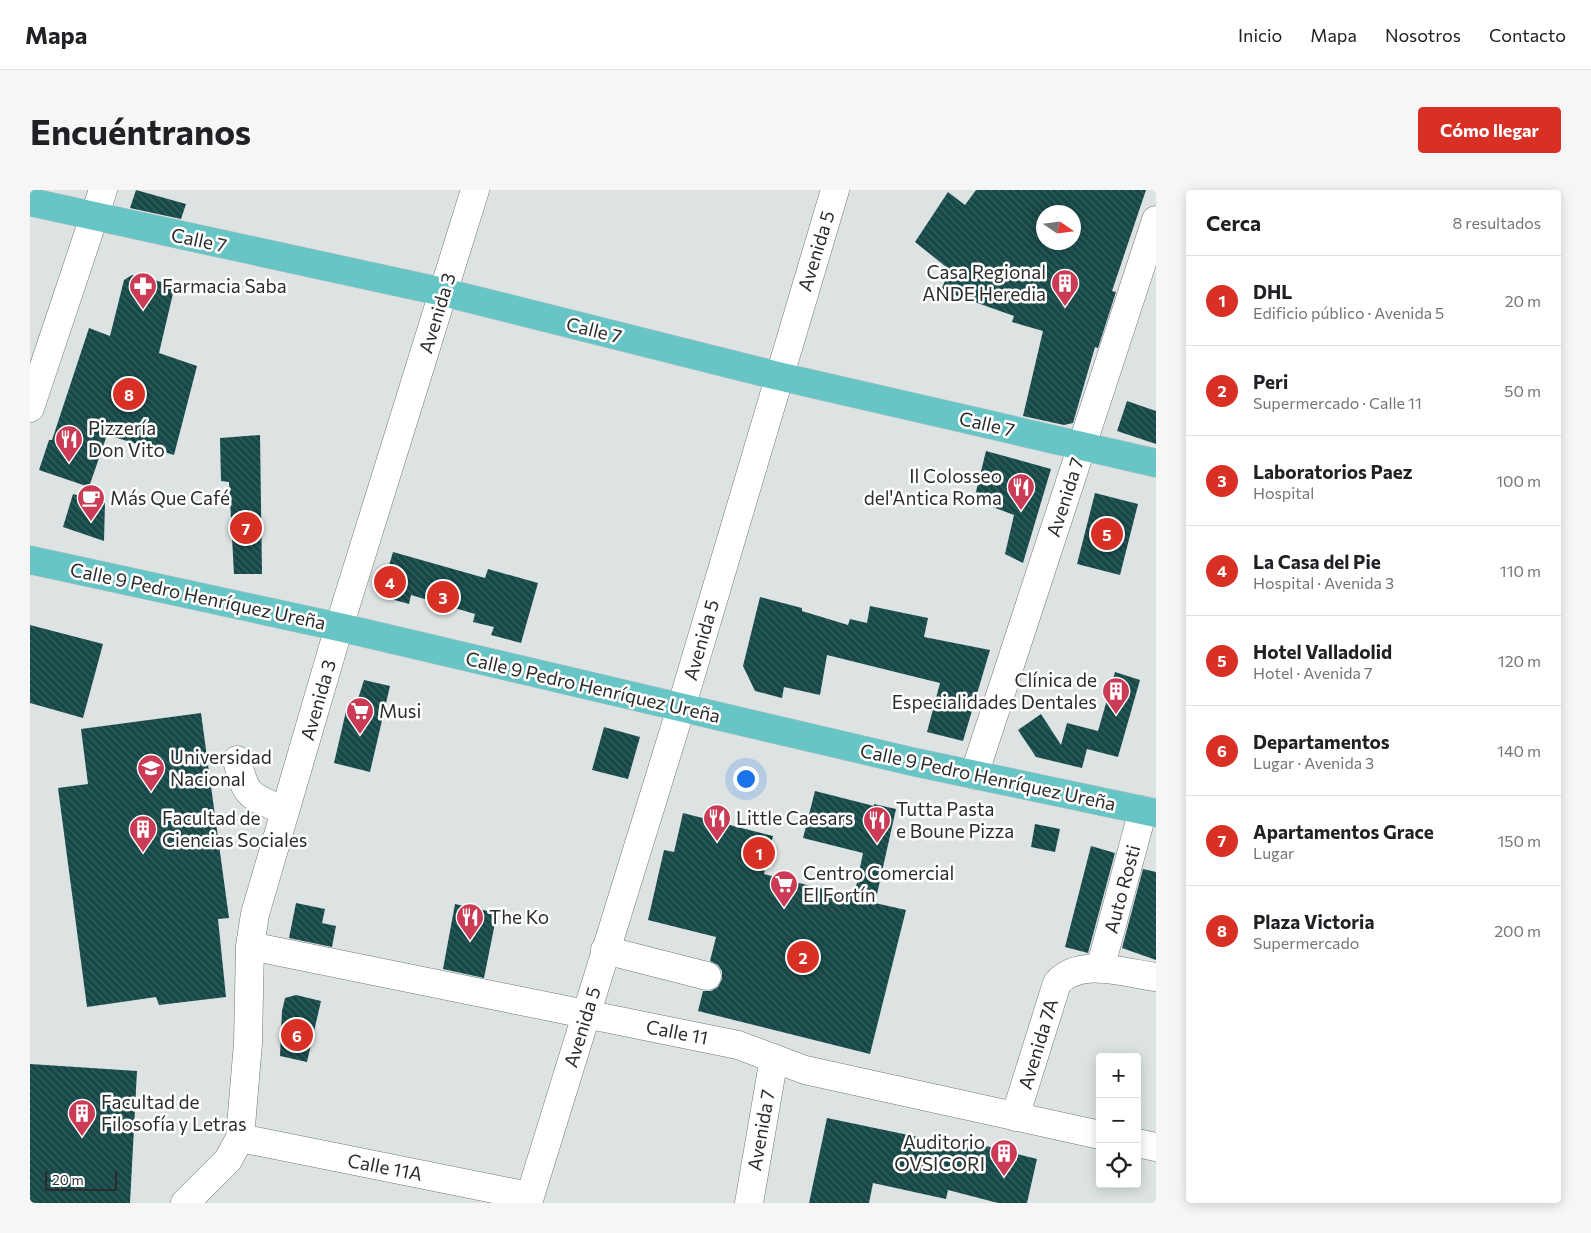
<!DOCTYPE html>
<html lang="es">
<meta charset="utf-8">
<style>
body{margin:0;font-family:Commissioner,sans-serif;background:#f6f6f6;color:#202124}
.controls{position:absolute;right:15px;bottom:15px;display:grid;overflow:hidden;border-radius:5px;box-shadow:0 2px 12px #0003}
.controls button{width:45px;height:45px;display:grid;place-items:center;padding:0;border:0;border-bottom:1px solid #e0e0e0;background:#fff;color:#202124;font:25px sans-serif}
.compass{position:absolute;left:1006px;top:15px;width:45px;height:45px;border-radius:50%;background:#fff;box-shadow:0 2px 12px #0003;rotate:103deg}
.scale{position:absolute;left:15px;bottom:12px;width:72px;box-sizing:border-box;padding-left:5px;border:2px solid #2b2d2d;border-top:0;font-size:14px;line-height:18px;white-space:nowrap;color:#2b2d2d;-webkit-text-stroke:4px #fff;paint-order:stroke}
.you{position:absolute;left:715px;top:588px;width:18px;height:18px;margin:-12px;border:4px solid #fff;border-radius:50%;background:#1a73e8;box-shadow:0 0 0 8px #1a73e833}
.badge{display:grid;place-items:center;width:32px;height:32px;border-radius:50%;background:#d93025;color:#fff;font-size:16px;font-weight:700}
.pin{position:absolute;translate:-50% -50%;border:2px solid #fff;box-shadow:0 1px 5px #0006}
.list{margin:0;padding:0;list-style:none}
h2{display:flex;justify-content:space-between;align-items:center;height:65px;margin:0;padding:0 20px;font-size:21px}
h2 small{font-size:16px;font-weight:400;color:#757577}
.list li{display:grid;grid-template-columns:32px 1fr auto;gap:15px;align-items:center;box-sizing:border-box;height:90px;padding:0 20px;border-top:1px solid #e0e0e0}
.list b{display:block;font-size:19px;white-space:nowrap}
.list p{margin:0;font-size:16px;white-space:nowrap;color:#757577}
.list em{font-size:16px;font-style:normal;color:#757577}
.icon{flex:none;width:28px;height:28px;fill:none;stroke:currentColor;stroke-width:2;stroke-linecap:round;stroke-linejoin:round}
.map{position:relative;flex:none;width:1126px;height:1013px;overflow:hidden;border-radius:5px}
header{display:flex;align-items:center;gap:30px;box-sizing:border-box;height:70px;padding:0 25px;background:#fff;border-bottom:1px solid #e0e0e0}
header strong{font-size:24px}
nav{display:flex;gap:28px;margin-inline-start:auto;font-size:18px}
.intro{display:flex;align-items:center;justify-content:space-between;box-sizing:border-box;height:120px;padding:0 30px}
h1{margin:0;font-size:35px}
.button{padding:12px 22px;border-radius:5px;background:#d93025;color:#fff;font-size:18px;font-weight:700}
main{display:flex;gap:30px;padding:0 30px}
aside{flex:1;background:#fff;border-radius:5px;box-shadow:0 2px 12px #0003}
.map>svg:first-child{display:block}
.building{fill:url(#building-back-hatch);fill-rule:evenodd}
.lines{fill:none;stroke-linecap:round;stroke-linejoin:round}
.minor-casing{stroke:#707575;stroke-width:29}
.major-casing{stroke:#bfc0c0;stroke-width:29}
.minor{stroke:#fff;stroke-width:28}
.major{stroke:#67c6c5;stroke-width:28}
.labels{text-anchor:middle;stroke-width:5;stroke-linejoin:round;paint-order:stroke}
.street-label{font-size:19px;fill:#2b2d2d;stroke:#fff}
.poi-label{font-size:19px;fill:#2b2d2d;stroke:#fff;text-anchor:start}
</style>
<header>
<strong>Mapa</strong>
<nav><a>Inicio</a><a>Mapa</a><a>Nosotros</a><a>Contacto</a></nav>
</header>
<div class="intro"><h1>Encuéntranos</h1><a class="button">Cómo llegar</a></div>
<main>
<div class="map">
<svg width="1126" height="1013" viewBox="0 0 1126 1013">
<defs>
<pattern id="building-back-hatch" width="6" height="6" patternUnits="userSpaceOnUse" patternTransform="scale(1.25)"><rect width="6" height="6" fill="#164848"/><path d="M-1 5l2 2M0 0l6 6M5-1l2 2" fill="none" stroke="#386060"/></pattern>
</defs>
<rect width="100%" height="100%" fill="#dde3e3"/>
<path class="building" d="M106 0 156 14 151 29 100 18Z
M946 0H1116L1082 101 1086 102 1068 158 1065 157 1043 233 1034 235 993 226 1013 141 982 132 984 126 911 100 920 80 885 52 918 2 935 15ZM1014 22H1044V52H1014Z
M102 85 145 95 129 163 167 176 144 265 77 245 59 297 9 280 19 250H22L59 138 80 146 94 90Z
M1097 211 1126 221V254L1087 241Z
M230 245 232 384H204L199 292 191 291 190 248Z
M956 261 1021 279 993 373 975 364 984 325 944 310Z
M1065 303 1108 314 1090 385 1047 374Z
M43 304 75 313 74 351 33 337Z
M363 362 455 388 458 379 508 393 491 453 461 445 464 437 443 432 445 424 381 405 379 414 350 406Z
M730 407 772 418V421L818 435 820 429 837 433 840 416 898 428 894 447 960 460 933 551 897 542 910 493 797 465 790 505 754 497 752 508 725 501 713 476Z
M0 435 73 454 53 528 0 513Z
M1085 482 1110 490 1088 567 1057 559 1052 578 1006 567 988 540 1011 524 1031 555 1037 533 1068 541Z
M334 490 360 496 340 582 304 573 317 517 328 509Z
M171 523 199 728 188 729 196 807 129 815 126 807 57 817 28 598 58 594 51 539Z
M574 537 610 547 598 589 562 580Z
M785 601 844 616V614L866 619 845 713 876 720 840 864 668 821 673 801H681L688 797 692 789V781L688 775 680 771 686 747 618 730 634 660 644 662 653 623 743 646 734 684 824 707 833 663 773 648Z
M1005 634 1030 639 1025 662 1001 657Z
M1061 656 1085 663 1058 763 1035 757Z
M1113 679 1126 682V770L1092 758Z
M266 713 295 719 292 733 306 736 302 757 259 748Z
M425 714 467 723 454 788 413 779Z
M266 805 291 811 277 872 250 866 252 821 255 808Z
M0 874 107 881 100 1013H0Z
M797 928 950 960 952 955 1007 969 997 1013H968L918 1000 916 1009 843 993 839 1013H779Z"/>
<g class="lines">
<g class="minor-casing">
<path id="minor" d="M0 218 73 0
M207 570C217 610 220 605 255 621
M944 585 1126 30
M220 756 708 855 775 880 1070 945
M575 760 677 786
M1070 779 1113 620
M985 927 1027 793C1050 767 1095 783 1126 787
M210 948 499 1006
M1107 953 1126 957
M155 1013 198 970 210 948 218 853 220 756 225 724 309 437 445 0
M498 1013 651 518 805 0
M719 1013 744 868"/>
</g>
<g class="major-casing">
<path id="major" d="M0 12 413 102 748 186 1126 273
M0 370 309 437 884 572 1126 623"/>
</g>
<use href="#minor" class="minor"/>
<use href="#major" class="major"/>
</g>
<defs>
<g id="building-pin" transform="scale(1.4375)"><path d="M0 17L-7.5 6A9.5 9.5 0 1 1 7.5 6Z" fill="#cb3b56" stroke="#fff"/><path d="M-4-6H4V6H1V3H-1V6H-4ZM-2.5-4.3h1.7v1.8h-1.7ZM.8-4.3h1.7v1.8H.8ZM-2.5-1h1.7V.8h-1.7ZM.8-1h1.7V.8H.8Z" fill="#fff"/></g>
<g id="pharmacy-pin" transform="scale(1.4375)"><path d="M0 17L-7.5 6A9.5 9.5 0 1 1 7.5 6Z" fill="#cb3b56" stroke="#fff"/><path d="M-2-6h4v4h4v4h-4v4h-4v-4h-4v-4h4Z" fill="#fff"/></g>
<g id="restaurant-pin" transform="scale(1.4375)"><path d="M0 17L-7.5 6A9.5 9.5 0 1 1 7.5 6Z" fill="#cb3b56" stroke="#fff"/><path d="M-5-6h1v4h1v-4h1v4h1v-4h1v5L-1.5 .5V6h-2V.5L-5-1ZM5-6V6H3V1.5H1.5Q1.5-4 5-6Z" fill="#fff"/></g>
<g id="cafe-pin" transform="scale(1.4375)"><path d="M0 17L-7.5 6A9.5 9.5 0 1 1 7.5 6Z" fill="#cb3b56" stroke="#fff"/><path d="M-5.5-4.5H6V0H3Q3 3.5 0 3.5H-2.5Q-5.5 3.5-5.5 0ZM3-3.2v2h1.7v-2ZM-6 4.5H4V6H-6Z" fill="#fff"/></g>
<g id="supermarket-pin" transform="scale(1.4375)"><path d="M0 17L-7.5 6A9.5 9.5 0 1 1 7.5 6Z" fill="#cb3b56" stroke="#fff"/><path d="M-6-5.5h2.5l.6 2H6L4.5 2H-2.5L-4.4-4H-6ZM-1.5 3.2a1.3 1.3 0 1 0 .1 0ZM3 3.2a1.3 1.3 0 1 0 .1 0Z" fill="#fff"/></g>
<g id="university-pin" transform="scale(1.4375)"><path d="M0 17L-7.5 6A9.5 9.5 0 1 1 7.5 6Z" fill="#cb3b56" stroke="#fff"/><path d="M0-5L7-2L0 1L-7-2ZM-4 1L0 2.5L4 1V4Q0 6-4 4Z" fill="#fff"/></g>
</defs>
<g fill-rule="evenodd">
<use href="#building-pin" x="1035" y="93"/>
<use href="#pharmacy-pin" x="113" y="96"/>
<use href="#restaurant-pin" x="39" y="249"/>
<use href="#restaurant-pin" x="991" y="297"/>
<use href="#cafe-pin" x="61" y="308"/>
<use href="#building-pin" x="1086" y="501"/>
<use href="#supermarket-pin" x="330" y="521"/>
<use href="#university-pin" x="121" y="578"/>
<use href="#restaurant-pin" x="687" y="628"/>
<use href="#restaurant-pin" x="847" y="630"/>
<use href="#building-pin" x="113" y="639"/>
<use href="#supermarket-pin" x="754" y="694"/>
<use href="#restaurant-pin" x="440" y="727"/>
<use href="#building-pin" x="52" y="923"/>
<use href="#building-pin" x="974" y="963"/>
</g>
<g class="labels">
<g class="street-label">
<text transform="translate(169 50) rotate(12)" y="7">Calle 7</text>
<text transform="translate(786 61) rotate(-73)" y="7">Avenida 5</text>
<text transform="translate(407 123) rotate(-73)" y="7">Avenida 3</text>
<text transform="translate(564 140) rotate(14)" y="7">Calle 7</text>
<text transform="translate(957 234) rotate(13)" y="7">Calle 7</text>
<text transform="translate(1035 307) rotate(-72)" y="7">Avenida 7</text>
<text transform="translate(168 406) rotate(12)" y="7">Calle 9 Pedro Henríquez Ureña</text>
<text transform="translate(671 450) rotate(-74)" y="7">Avenida 5</text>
<text transform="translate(563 497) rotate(13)" y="7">Calle 9 Pedro Henríquez Ureña</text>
<text transform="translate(288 510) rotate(-74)" y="7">Avenida 3</text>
<text transform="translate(958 587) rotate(12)" y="7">Calle 9 Pedro Henríquez Ureña</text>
<text transform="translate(1092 699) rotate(-75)" y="7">Auto Rosti</text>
<text transform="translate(552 837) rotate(-73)" y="7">Avenida 5</text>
<text transform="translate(647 842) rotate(11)" y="7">Calle 11</text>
<text transform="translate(1008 854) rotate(-73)" y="7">Avenida 7A</text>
<text transform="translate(731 940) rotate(-80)" y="7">Avenida 7</text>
<text transform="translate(355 977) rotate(11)" y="7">Calle 11A</text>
</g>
<g class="poi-label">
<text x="1016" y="89" text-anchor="end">Casa Regional<tspan x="1016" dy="22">ANDE Heredia</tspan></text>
<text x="132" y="103">Farmacia Saba</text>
<text x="58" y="245">Pizzería<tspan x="58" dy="22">Don Vito</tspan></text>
<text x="972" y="293" text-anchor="end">Il Colosseo<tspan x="972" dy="22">del'Antica Roma</tspan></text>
<text x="80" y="315">Más Que Café</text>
<text x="1067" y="497" text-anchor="end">Clínica de<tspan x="1067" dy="22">Especialidades Dentales</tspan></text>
<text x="349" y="528">Musi</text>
<text x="140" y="574">Universidad<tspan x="140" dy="22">Nacional</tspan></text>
<text x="866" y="626">Tutta Pasta<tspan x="866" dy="22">e Boune Pizza</tspan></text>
<text x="132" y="635">Facultad de<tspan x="132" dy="22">Ciencias Sociales</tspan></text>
<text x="706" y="635">Little Caesars</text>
<text x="773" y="690">Centro Comercial<tspan x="773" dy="22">El Fortín</tspan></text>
<text x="459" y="734">The Ko</text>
<text x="71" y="919">Facultad de<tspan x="71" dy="22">Filosofía y Letras</tspan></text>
<text x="955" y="959" text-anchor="end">Auditorio<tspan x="955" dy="22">OVSICORI</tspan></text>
</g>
</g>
</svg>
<div class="controls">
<button>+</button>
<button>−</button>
<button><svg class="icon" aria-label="locate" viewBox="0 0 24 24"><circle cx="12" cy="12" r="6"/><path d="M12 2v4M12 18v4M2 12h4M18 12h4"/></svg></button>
</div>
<svg class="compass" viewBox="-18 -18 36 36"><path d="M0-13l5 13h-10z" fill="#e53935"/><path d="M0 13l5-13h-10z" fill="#757577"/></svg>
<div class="scale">20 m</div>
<div class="you"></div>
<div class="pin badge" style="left:729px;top:663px">1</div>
<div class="pin badge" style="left:773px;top:767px">2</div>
<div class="pin badge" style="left:413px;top:407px">3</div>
<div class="pin badge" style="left:360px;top:392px">4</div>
<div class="pin badge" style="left:1077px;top:344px">5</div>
<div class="pin badge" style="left:267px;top:845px">6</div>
<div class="pin badge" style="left:216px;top:338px">7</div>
<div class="pin badge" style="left:99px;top:204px">8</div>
</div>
<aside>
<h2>Cerca<small>8 resultados</small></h2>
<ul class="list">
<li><span class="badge">1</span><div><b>DHL</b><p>Edificio público · Avenida 5</p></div><em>20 m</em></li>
<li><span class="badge">2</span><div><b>Peri</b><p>Supermercado · Calle 11</p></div><em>50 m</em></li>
<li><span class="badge">3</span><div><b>Laboratorios Paez</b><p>Hospital</p></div><em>100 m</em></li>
<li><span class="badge">4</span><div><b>La Casa del Pie</b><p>Hospital · Avenida 3</p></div><em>110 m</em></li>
<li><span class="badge">5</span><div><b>Hotel Valladolid</b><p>Hotel · Avenida 7</p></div><em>120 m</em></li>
<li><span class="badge">6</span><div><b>Departamentos</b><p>Lugar · Avenida 3</p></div><em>140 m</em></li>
<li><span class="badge">7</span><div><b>Apartamentos Grace</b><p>Lugar</p></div><em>150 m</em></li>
<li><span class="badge">8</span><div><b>Plaza Victoria</b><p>Supermercado</p></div><em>200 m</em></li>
</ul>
</aside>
</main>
